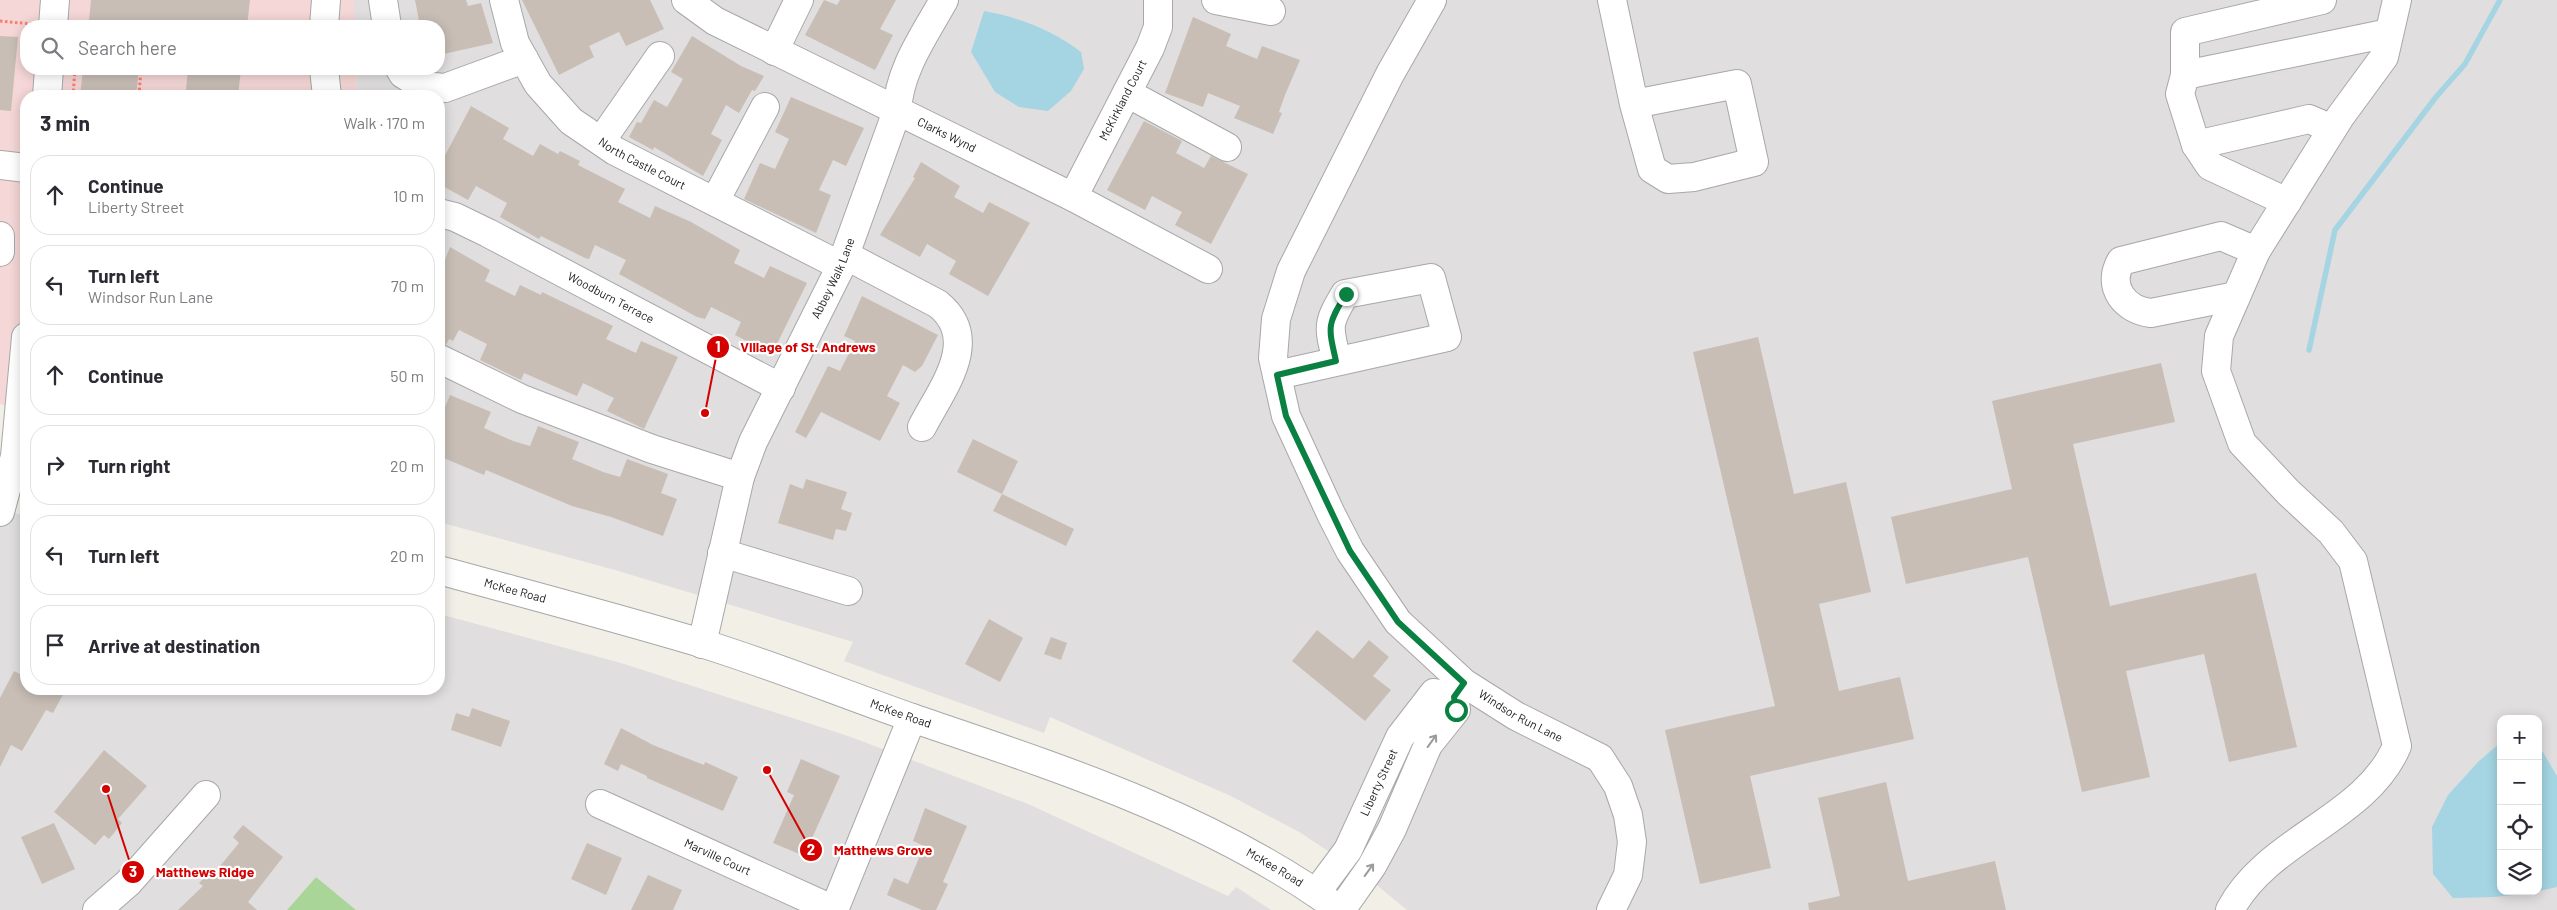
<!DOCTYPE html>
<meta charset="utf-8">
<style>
body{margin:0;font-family:Barlow,sans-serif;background:#f7f7f7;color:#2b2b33}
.controls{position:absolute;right:15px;bottom:15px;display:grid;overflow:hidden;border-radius:10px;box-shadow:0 2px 12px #0003}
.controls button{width:45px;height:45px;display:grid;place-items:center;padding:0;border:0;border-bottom:1px solid #e1e1e2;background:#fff;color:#2b2b33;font:25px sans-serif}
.stop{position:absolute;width:15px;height:15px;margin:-11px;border:4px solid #0b8043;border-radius:50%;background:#fff}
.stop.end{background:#0b8043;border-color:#fff;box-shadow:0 1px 5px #0008}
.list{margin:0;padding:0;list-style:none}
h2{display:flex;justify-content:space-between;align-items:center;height:65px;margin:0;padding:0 20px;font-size:21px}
h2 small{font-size:16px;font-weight:400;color:#7c7c81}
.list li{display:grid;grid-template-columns:32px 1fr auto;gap:15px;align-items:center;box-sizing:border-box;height:80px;margin:0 10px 10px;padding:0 10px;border:1px solid #e1e1e2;border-radius:20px}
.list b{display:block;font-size:19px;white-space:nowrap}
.list p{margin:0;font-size:16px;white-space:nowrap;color:#7c7c81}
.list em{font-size:16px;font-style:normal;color:#7c7c81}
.icon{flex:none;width:28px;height:28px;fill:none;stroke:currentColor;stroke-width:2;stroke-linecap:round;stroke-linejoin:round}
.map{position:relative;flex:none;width:2557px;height:910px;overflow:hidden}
.search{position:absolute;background:#fff;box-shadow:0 2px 12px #0003;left:20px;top:20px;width:425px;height:55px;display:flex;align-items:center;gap:12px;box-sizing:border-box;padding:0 18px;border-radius:20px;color:#7c7c81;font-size:19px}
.panel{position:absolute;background:#fff;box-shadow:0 2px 12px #0003;left:20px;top:90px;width:425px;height:605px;border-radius:20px}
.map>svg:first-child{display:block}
.residential{fill:#e0dede;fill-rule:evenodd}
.commercial{fill:#f4d7d6}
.forest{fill:#aad599}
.water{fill:#a5d5e3}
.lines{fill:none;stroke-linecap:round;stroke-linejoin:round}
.stream{stroke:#a5d5e3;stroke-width:5.5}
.building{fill:#c8beb6}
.minor-casing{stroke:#a8a8a8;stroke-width:30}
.path{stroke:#ff7c6c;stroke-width:3;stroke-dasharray:2.5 2.5;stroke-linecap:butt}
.minor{stroke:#fff;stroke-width:28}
.oneway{stroke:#9b9b9b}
.route{stroke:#0b8043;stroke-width:6}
.labels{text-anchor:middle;stroke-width:4.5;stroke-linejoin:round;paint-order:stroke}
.street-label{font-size:12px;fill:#212121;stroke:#fff}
.leader{fill:none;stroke:#d30200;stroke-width:2}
.callout-dot{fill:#d30200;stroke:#fff;stroke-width:2}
.mark-label{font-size:15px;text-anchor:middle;font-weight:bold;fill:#fff}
.callout-label{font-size:14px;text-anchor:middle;font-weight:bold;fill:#d30200;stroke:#fff;stroke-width:4.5;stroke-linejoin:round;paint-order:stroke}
</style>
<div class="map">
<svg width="2557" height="910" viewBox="0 0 2557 910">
<rect width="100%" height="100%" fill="#f2efe7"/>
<path class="residential" d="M352 0H2557V910H1407L1367 877 1301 833 1231 796 1050 717 1044 733 844 661 853 642 615 570 439 522V96H357L356 69H439V26H354ZM2501 719H2538V891H2501Z
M0 509 26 516V689H439V614L621 663 848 736 1028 804 1228 896 1236 887 1271 910H356L316 877 287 910H0Z"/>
<path class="commercial" d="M0 0H354L355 26H26V69H356L357 96H26V411L0 404Z"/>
<path class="forest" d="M316 877 356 910H287Z"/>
<path class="water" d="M984 11C1019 17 1054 31 1081 52L1084 69 1071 91 1048 111 1019 107 995 92 971 52Z
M2501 742V891H2538V744L2557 776V887C2519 896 2493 898 2453 898L2433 874 2432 827 2448 795 2478 762Z"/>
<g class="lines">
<path class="stream" d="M2309 350 2335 230 2436 97 2465 64 2500 0"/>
</g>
<path class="building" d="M91 0H250L247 26H149L89 21Z
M415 0H466L468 6 481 3 493 43 439 55V26H420Z
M522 0H650L664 29 626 46 619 32 589 46 594 57 559 75Z
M824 0 837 5 840 0H896L880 29 893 35 875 70 805 35Z
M1193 17 1231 34 1226 46 1257 59 1262 46 1300 60 1285 95 1279 112 1282 113 1273 134 1234 118 1240 106 1208 93 1203 107 1165 93Z
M0 36 18 37 11 111 0 110Z
M692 36 741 66 764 76 755 91 752 90 739 113 726 105 711 134 722 140 703 176 654 147 653 150 629 137 637 122 641 123 654 100 667 107 683 79 671 72Z
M83 69H139L136 96H80Z
M188 69H241L238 96 186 90Z
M791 97 864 128 846 166 833 160 819 190 831 195 816 233 744 199 760 163 775 169 789 139 775 132Z
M471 106 509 128 503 139 533 156 540 144 558 154 560 151 580 161 578 165 625 189 618 202 650 218 655 206 691 222 740 250 734 263 764 278 770 266 807 283 772 354 735 335 741 322 711 307 705 319 697 317 619 274 626 260 595 245 589 259 585 258 541 236 539 239 500 217 507 203 476 186 468 200 439 184V167Z
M1144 121 1182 141 1176 153 1204 168 1211 156 1248 174 1211 244 1175 225 1182 212 1152 196 1145 210 1107 190Z
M921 162 960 186 954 197 983 213 989 202 1030 223 988 296 949 274 956 261 927 244 920 257 880 235 915 178 913 177Z
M450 247 490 270 485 281 515 296 520 285 541 295 542 292 613 326 606 339 636 353 641 341 678 357 644 429 607 411 614 398 583 383 577 396 572 394 524 373 521 380 480 360 487 344 459 330 453 341 449 339 446 345 439 343V275Z
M862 296 938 335 922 366 915 372 903 365 887 396 900 403 880 441 821 412 806 438 795 432 828 366 840 371 855 341 844 336Z
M1758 337 1794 494 1846 482 1871 592 1819 604 1839 691 1900 677 1914 739 1750 776 1771 868 1700 884 1665 730 1775 706 1693 352Z
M2161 363 2175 422 2073 444 2110 606 2256 573 2297 747 2229 762 2204 654 2126 671 2150 777 2082 792 2028 557 1906 584 1891 517 2012 489 1992 401Z
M450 395 491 412 484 428 513 441 530 446 538 426 579 442 572 459 603 472 620 477 627 459 668 474 661 493 677 499 663 536 611 517 572 506 486 470 484 475 439 456V422Z
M973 439 1018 461 1002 494 957 472Z
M806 479 847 492 841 509 852 513 846 531 836 529 833 540 778 523 790 484 803 489Z
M1002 494 1074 529 1066 546 993 511Z
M989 619 1023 638 1000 682 965 664Z
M1317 630 1353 659 1369 640 1389 657 1373 676 1391 690 1365 721 1292 661Z
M1051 637 1067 643 1061 660 1044 654Z
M14 671 26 677V689H66L53 713 46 710 22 751 11 745 0 767V698Z
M472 708 510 721 501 747 451 730 456 713 469 717Z
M621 728 653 745 704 765 705 762 738 777 723 811 647 778V776L621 764 618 771 604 764Z
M104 750 147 786 118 819 122 823 109 839 104 835 95 845 54 812Z
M801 759 840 776 804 856 773 843 794 795 787 792Z
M1886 782 1908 881 1995 861 2006 910H1809L1808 903 1840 896 1818 798Z
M925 808 967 826 943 882 948 884 936 910H922L887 895 894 878 908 884 924 846 913 841Z
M54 823 75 869 42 884 21 837Z
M243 825 283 857 248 902 257 910H178L203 886 199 883 212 869 215 872 239 843 233 837Z
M587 843 622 858 606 895 571 879Z
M648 875 682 890 673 910H631Z"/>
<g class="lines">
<g class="minor-casing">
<g id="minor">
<path d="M383 0 387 26"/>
<path id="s1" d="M504 0 515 43 538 84 571 121 615 151 841 266"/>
<path id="s2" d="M686 0 715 21 1073 197 1208 269"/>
<path d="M1216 0 1271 11"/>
<path id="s3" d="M1432 0 1390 74 1291 271 1276 319 1273 358 1286 416 1331 514 1350 551 1398 622 1464 683 1516 716 1600 758 1618 786 1628 815 1632 842 1628 875 1611 910"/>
<path d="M1612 0 1634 104 1652 169 1668 179 1694 177 1754 162 1737 84 1634 104"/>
<path d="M53 26 55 0"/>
<path d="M324 26 326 0"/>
<path d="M774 51 799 0"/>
<path d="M324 69 327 96"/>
<path d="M400 69 403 74 422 86 445 88 524 59"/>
<path d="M2185 75 2389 33"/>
<path d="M1127 93 1227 147"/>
<path d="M47 96 49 69"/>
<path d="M601 141 660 56"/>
<path d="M2196 145 2309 119 2332 129"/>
<path d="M0 165 26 168"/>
<path id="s4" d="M1073 197 1150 48 1158 27V0"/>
<path d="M715 201 765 107"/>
<path d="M2287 202 2210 166 2196 145 2180 94 2185 75V32L2322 0"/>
<path id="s5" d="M439 213 455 217 488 233 781 388"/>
<path d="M0 236V252"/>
<path d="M845 255 938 304C982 340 942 388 922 427"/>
<path d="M2236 296 2151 313C2125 310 2106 287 2121 261L2221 236 2256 251"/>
<path d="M440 359 522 399 652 449 740 477"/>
<path d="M1277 375 1447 337 1431 278 1345 294C1327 324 1328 326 1337 361"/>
<path d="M0 512 15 456 26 337"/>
<path d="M722 553 848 591"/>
<path id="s6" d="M439 570C526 594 614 617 701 643 772 665 841 693 912 718 1059 768 1213 817 1340 910"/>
<path id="s7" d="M702 644 740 477 753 442 841 266 897 111C899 70 924 36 944 0"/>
<path id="s8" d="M600 804 834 910"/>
<path id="s9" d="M1316 893 1348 850 1400 737 1434 693 1454 697 1456 710 1428 745 1392 829 1372 866 1341 910"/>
<path d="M97 910 128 883 206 795"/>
<path d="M834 910 912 718"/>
<path d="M2230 910C2268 838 2366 819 2397 746L2353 561 2331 532 2288 492 2242 443 2216 371 2219 336 2256 251 2340 117 2384 57 2397 0"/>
</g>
</g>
<path class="path" d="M0 21 32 24
M139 95 141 69
M73 96 75 69
M139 96H150"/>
<use href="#minor" class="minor"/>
</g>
<defs><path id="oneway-shaft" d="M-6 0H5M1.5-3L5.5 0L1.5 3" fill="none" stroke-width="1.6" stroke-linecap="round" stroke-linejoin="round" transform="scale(1.25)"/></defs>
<g class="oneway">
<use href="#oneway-shaft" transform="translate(1432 741) rotate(-54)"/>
<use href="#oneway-shaft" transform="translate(1369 870) rotate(-54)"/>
</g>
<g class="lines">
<path class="route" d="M1346 294C1327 325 1328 326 1336 361L1277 375 1286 416 1350 551 1398 622 1464 683 1454 697 1456 710"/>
</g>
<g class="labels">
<g class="street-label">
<text dy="4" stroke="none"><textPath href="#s4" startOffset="109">McKirkland Court</textPath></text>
<text dy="4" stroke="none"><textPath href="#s2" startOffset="294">Clarks Wynd</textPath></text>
<text dy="4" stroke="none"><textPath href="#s1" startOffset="224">North Castle Court</textPath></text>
<text dy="4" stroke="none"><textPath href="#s7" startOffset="391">Abbey Walk Lane</textPath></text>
<text dy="4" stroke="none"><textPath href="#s5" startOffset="192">Woodburn Terrace</textPath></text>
<text dy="4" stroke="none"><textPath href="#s6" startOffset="79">McKee Road</textPath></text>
<text dy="4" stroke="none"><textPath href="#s6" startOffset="484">McKee Road</textPath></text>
<text dy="4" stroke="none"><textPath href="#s3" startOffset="845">Windsor Run Lane</textPath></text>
<text dy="4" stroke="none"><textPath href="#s9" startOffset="128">Liberty Street</textPath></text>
<text dy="4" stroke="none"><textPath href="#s8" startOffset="129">Marville Court</textPath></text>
<text dy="4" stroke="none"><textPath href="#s6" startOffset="889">McKee Road</textPath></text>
</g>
</g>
<path class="leader" d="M705 413L718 347M767 770L811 850M106 789L133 872"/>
<g class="callout-dot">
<circle cx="705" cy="413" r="5"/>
<circle cx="767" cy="770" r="5"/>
<circle cx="106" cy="789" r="5"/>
<circle cx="718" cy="347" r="12"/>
<circle cx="811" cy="850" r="12"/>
<circle cx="133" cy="872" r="12"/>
</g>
<g class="mark-label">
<text x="718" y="352">1</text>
<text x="811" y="855">2</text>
<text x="133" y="877">3</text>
</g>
<g class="callout-label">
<text x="808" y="352">Village of St. Andrews</text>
<text x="883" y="855">Matthews Grove</text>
<text x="205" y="877">Matthews Ridge</text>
</g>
</svg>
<div class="controls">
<button>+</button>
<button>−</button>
<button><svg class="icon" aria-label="locate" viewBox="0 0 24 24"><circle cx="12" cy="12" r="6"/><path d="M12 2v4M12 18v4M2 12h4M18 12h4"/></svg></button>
<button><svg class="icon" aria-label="layers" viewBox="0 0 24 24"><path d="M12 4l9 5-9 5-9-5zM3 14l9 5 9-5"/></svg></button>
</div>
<div class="stop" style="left:1456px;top:710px"></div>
<div class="stop end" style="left:1346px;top:294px"></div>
<div class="search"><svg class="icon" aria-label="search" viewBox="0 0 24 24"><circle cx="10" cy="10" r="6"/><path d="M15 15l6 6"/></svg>Search here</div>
<section class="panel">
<h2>3 min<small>Walk · 170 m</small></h2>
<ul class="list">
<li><svg class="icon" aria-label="ahead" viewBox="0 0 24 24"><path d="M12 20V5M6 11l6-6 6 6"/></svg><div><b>Continue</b><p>Liberty Street</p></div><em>10 m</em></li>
<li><svg class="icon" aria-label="left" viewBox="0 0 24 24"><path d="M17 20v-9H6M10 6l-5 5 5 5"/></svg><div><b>Turn left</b><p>Windsor Run Lane</p></div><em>70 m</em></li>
<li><svg class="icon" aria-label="ahead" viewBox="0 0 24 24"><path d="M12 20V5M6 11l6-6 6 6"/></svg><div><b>Continue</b></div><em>50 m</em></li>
<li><svg class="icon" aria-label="right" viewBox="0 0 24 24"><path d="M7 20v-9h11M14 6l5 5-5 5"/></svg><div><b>Turn right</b></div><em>20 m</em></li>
<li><svg class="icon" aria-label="left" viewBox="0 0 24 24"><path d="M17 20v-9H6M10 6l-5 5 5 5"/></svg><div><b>Turn left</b></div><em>20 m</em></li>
<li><svg class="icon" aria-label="arrive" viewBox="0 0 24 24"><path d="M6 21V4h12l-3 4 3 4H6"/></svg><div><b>Arrive at destination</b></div></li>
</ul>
</section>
</div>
